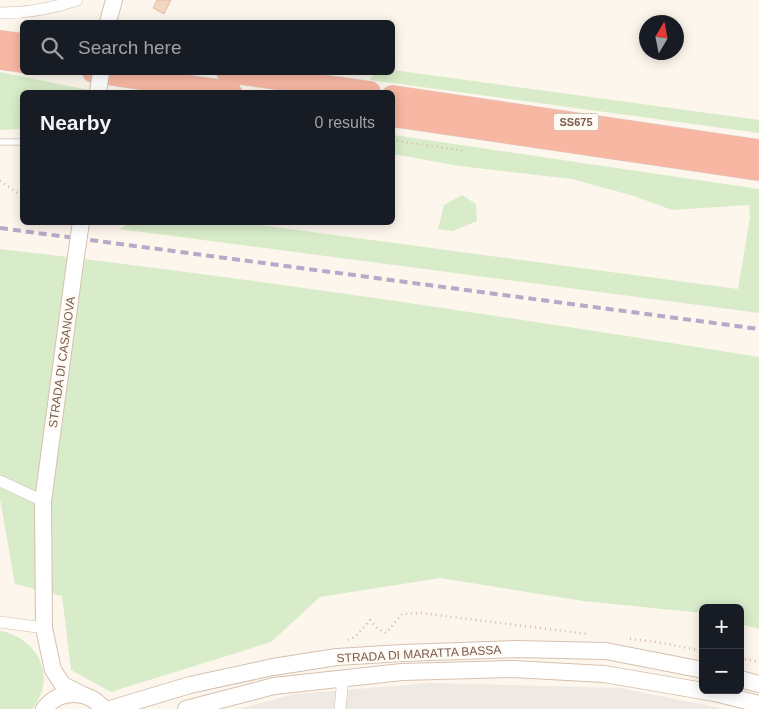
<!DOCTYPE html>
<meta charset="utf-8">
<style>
body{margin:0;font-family:Arial,sans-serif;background:#20242c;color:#f1f3f6}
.controls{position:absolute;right:15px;bottom:15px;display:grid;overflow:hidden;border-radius:8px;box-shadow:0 2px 12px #0003}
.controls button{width:45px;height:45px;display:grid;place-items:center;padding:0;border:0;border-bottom:1px solid #363941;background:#171b24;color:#f1f3f6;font:25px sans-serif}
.compass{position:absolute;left:639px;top:15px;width:45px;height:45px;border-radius:50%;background:#171b24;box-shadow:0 2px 12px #0003;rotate:10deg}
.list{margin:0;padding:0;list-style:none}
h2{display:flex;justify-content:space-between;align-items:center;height:65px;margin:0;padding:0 20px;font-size:21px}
h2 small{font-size:16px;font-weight:400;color:#9ea1a6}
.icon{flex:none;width:28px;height:28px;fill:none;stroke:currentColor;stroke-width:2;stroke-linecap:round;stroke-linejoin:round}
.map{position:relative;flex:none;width:759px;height:709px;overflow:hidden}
.search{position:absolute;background:#171b24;box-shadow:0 2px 12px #0003;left:20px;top:20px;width:375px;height:55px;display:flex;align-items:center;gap:12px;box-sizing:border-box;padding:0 18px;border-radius:8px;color:#9ea1a6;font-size:19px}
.panel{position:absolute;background:#171b24;box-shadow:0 2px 12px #0003;left:20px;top:90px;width:375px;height:135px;border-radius:8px}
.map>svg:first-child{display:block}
.industrial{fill:#efe9e4}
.green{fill:#d8ecc9}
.building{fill:#f3d5c3;stroke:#e6bba3}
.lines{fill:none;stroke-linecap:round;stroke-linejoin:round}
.lane-casing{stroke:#d1beb0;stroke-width:7}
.street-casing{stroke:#d1beb0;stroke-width:12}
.secondary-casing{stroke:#d6c0b0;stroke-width:18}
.highway-casing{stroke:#dad1cd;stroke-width:22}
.path{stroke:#d9b8a5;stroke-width:2.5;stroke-dasharray:1 4;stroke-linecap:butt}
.lane{stroke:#fff;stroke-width:5.5}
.street{stroke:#fff;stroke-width:11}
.secondary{stroke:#fff;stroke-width:16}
.highway{stroke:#f7b7a3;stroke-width:21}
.rail{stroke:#b9a8c9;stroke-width:4;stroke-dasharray:8 5;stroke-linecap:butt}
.secondary-bridge-casing{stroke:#d6c0b0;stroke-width:18;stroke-linecap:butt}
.secondary-bridge{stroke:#fff;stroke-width:16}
.labels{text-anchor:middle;stroke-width:4.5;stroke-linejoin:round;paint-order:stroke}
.shield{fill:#fffaf3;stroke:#a28b7f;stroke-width:1}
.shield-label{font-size:11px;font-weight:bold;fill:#7a5c4d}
.street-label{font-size:12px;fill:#7a5c4d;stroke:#fffaf3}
</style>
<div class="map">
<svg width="759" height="709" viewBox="0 0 759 709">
<rect width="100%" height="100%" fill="#fdf6ec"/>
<path class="industrial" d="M430 683 620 688 725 709H238L295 694Z"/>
<path class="green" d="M393 70 759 120V133L370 80 374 73 392 72Z
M0 72 88 90 86 92H22V129L0 130Z
M393 135 759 189V313L120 229 129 223H244L738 289 750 217 749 205 672 210 634 196 572 179 459 166 393 154Z
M462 195 476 204 477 221 453 231 438 229 444 205Z
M0 249C254 278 507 317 759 357V629L740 624V608H703V613L583 601 440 578 320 597 271 642 111 692 71 670 62 596 15 584 0 499Z
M0 631C28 635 51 663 42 691 40 697 36 703 33 709H0Z"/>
<path class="building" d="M157 0H171L164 14 153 8Z"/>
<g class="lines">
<g class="lane-casing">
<path id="lane" d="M0 142H22"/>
</g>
<g class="street-casing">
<path id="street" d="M0 13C28 13 51 9 77 0
M0 481 43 501
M0 622 44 628
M340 709 343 678"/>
</g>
<g class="secondary-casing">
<path id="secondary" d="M108 22 114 0
M75 263 43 501 44 628 53 670 63 685 83 695
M740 679 759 684
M44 709C60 688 88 690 104 709
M110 709 190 685 273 667 337 657 402 653 517 649 606 651 703 670
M186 709 274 686 402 672 513 669 604 674 715 693 759 704"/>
</g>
<g class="highway-casing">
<path id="highway" d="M0 41 22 44
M0 59 22 62
M93 72 231 92
M227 72 370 92
M392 96 759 150
M392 116 759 170"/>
</g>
<path class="path" d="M392 140 466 151
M0 181 22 196
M94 223 102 222
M630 639 657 642 703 651
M348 640 355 637 370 620 378 629 386 633 402 614 421 613 588 634
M740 658 759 662"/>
<use href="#lane" class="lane"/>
<use href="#street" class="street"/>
<use href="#secondary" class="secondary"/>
<use href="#highway" class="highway"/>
<path class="rail" d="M0 228 759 329"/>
<g class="secondary-bridge-casing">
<path id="secondary-bridge" d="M98 92 101 72
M75 263 81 222"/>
</g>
<use href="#secondary-bridge" class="secondary-bridge"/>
</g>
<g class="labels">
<rect class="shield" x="553.5" y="113.5" width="45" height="17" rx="4"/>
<g class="shield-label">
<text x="576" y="126">SS675</text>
</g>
<g class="street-label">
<text transform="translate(62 362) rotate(-82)" y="4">STRADA DI CASANOVA</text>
<text transform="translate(419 654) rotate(-3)" y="4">STRADA DI MARATTA BASSA</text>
</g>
</g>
</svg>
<div class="controls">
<button>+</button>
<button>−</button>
</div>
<svg class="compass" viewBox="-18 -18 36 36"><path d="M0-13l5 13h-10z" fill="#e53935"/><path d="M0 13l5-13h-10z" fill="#9ea1a6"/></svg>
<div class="search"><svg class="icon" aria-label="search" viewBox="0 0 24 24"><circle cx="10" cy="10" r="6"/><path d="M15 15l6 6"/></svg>Search here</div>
<section class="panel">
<h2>Nearby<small>0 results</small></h2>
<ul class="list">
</ul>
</section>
</div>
